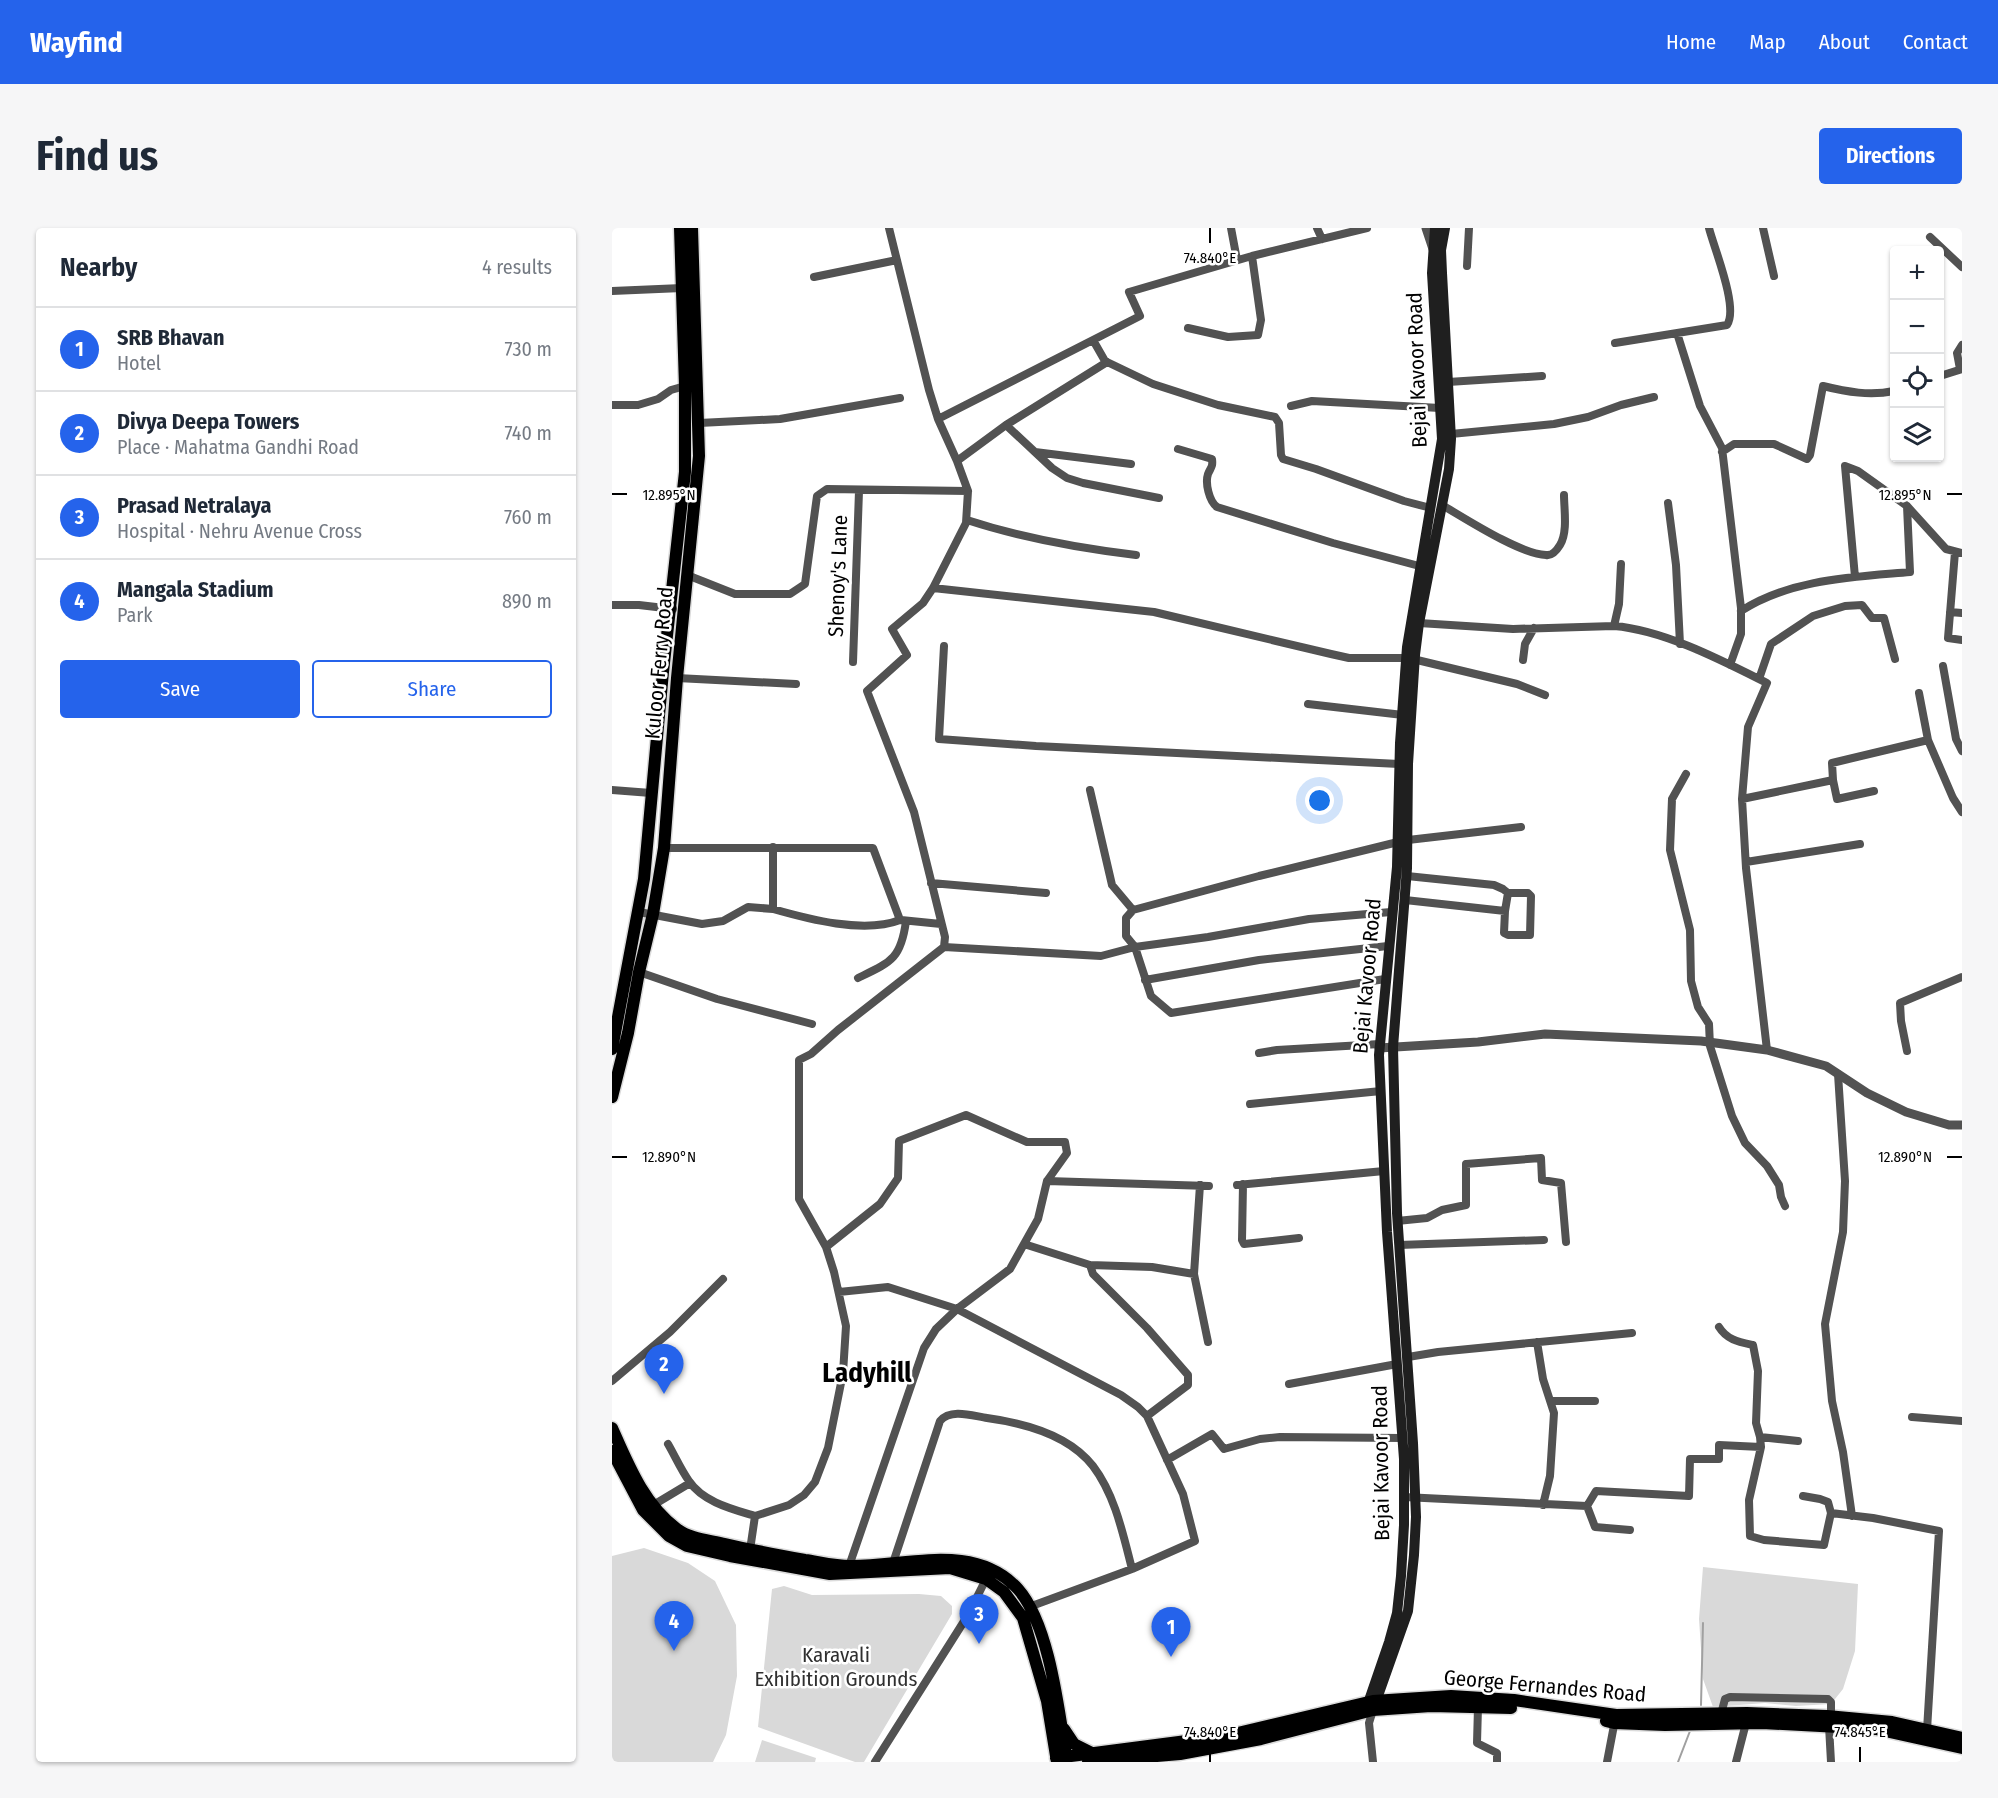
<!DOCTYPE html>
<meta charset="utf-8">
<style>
body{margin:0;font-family:"Fira Sans Condensed",sans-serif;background:#f6f6f7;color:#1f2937}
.controls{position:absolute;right:18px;top:18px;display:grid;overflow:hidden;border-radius:6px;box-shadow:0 2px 4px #0004}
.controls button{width:54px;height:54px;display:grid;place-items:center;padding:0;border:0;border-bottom:2px solid #e0e1e3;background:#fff;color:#1f2937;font:30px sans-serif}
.you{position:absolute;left:708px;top:573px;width:21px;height:21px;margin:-15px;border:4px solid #fff;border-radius:50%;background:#1a73e8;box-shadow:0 0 0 9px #1a73e833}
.badge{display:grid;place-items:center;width:39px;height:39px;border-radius:50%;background:#2563eb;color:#fff;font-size:20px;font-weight:700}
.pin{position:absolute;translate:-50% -50px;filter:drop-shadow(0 2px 3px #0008)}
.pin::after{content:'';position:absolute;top:32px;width:21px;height:18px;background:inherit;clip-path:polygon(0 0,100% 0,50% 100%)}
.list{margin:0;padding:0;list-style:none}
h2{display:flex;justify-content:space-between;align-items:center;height:78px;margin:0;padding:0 24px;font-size:26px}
h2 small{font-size:20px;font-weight:400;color:#747a83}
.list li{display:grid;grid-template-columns:39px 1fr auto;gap:18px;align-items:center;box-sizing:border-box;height:84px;padding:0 24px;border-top:2px solid #e0e1e3}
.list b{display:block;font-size:22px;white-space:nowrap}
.list p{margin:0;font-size:20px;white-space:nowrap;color:#747a83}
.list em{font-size:20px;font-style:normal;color:#747a83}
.actions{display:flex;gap:12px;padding:18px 24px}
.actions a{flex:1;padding:14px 0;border:2px solid #2563eb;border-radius:6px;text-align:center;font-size:21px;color:#2563eb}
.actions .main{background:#2563eb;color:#fff}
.icon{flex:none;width:33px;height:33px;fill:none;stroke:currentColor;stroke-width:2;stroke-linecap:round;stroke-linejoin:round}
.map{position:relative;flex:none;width:1350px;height:1534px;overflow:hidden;border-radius:6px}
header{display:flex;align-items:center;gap:36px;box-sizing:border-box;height:84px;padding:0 30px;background:#2563eb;color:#fff}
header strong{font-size:28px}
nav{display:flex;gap:33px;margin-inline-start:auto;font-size:21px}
.intro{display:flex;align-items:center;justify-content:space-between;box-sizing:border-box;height:144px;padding:0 36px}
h1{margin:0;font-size:42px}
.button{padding:15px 27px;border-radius:6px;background:#2563eb;color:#fff;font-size:21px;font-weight:700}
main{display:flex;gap:36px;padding:0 36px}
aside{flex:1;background:#fff;border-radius:6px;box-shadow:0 2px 4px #0004}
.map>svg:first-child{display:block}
.green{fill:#d9d9d9}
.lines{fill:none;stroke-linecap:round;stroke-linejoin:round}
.stream{stroke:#a0a0a0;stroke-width:2}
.primary-casing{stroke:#dbdbdb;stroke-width:15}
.minor{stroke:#525252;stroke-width:8}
.tertiary{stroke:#525252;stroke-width:9}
.secondary{stroke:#1f1f1f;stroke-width:10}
.primary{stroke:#000;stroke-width:12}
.ticks{fill:none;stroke:#000;stroke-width:2}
.labels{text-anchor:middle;stroke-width:5;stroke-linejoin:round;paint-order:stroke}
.street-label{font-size:21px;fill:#000;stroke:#fff}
.park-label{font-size:21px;fill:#303030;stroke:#fff}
.district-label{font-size:27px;font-weight:bold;fill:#000;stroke:#fff}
.ticks-label{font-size:15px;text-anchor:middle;fill:#000;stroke:#fff;stroke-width:5;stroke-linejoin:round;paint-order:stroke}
</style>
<header>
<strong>Wayfind</strong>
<nav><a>Home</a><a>Map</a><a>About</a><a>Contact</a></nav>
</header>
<div class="intro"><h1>Find us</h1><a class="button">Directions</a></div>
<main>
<aside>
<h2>Nearby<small>4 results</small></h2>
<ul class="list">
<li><span class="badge">1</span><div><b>SRB Bhavan</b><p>Hotel</p></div><em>730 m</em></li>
<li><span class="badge">2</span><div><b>Divya Deepa Towers</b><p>Place · Mahatma Gandhi Road</p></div><em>740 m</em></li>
<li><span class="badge">3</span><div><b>Prasad Netralaya</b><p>Hospital · Nehru Avenue Cross</p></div><em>760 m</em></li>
<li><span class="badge">4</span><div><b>Mangala Stadium</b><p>Park</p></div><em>890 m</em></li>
</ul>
<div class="actions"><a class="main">Save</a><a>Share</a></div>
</aside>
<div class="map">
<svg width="1350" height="1534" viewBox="0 0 1350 1534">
<rect width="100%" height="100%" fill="#fff"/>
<path class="green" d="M32 1320 76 1335 103 1353 124 1397 125 1448 114 1507 101 1534H0V1328Z
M1091 1339 1246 1356 1243 1423 1231 1461 1219 1476 1184 1478 1153 1475 1101 1479 1091 1451 1087 1391Z
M172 1358 200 1367 307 1366 329 1368 340 1378V1386L252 1534H243L146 1499 160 1361Z
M150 1512 204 1530 203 1534H143Z"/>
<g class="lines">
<path class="stream" d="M1089 1477 1091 1395
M1066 1534 1078 1503"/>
<g class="primary-casing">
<path id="primary" d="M0 821 32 651 51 444 73 244V158L68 0
M0 869 16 805 27 744 41 686 52 620 65 450 87 228 80 0
M0 1200C16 1236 32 1277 65 1301 78 1311 97 1312 113 1316 139 1322 166 1327 193 1332 207 1334 223 1338 238 1338 293 1339 362 1313 406 1361 438 1397 447 1486 455 1534
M0 1223 31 1282 57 1308 75 1318 118 1328 218 1346 338 1340 374 1351 392 1364 411 1390 435 1473 445 1534
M994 1493 1002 1495 1053 1497 1150 1495 1264 1501 1350 1520
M452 1501 462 1516 480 1525
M444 1530 613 1508 761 1473 839 1468 902 1472 1004 1487 1135 1485 1215 1488 1280 1494 1350 1510
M476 1534 568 1526 649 1511 761 1482 819 1478 899 1480"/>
</g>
<path class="minor" d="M277 0 317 162 326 191 528 88 517 64 640 28 755 0
M619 0 625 32
M705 0 710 11
M1151 0 1162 48
M1318 9 1350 39
M855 38 857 0
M202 49 285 32
M0 63 70 60
M576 100 616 109 646 107 649 92 640 28
M1065 105 1088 178 1110 220 1129 380V406L1118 437
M481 112 493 133 541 156 606 177 663 189 667 195 669 227 671 231 704 241 792 273 819 280
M1003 115 1115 97C1127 80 1102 20 1097 0
M1348 141 1345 125 1350 117
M1328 148 1350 141
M836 154 930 148
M0 177H26L46 171 59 162 73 158
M679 178 700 173 828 180
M326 191 345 233
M87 195 168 191 288 170
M394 197 495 134
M839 206 942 196 976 189 1009 177 1042 169
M566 221 600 231C601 239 599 239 596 246 593 255 597 273 605 279L721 315 811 339
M423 224 519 236
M1110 224 1122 216H1162L1195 231 1198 227 1211 158C1235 164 1258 168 1282 163
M356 263 345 233 394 197 440 240 455 250 471 255 547 270
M1056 275 1064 337 1068 416
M830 277C854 291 908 326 934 327 940 328 945 322 948 317 956 304 952 281 952 267
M355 292C410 310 466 320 524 327
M1343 324 1336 410 1350 412
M75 347 123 366H178L193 356 205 268 215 261 356 263 354 295 321 360 311 375 280 401 295 427 255 463 302 584 333 709 332 719 226 802 199 826 187 832V971L214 1019 222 1044 234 1098 231 1145 216 1220 203 1254 192 1267 177 1277 143 1288 138 1322
M1243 349 1233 238 1246 243 1295 278 1334 321 1350 325
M321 360 542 384 719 426 737 430H794
M0 377H27L61 381
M1129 383C1178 351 1242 349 1298 344L1295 278
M1338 384 1350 385
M807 395 901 401 1002 398C1052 402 1111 433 1155 455L1136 499 1130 571 1134 640 1155 822
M1002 398 1007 376 1009 336
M332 418 327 511 424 518 787 536
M803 427 805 432 905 456 933 467
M911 432 913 416 922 400
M241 434 247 263
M1331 438 1344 511 1350 523
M65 450 184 456
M1147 451 1159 416 1201 388 1233 378 1250 377 1260 390H1272L1283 431
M1307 465 1316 512 1341 570 1350 584
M696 476 791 487
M1074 546 1060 571 1058 622 1078 702 1079 753 1086 779 1097 796 1098 818 1120 888 1133 915 1155 938 1167 957 1169 969 1173 978
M1221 552 1225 571 1262 563
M0 562 39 565
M478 562 500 657 521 682
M1130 571 1221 552 1220 535 1316 512
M796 612 909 599
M52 620H261L288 692C252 706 196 691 161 681V619
M1134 634 1248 616
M319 655 434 665
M793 672 893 683 892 705 896 707H918L919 668 916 665H896L891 661 882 657 795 648
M893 683 896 665
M27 684 90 696 111 693 136 679 161 681
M289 692 329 696
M332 719 489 728 523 719 596 709 697 691 779 684
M27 744 105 771 200 796
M246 750C279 734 289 731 294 693
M773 751 559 785 539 768 523 719 514 708V690L521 682 647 648 786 614
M533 752 647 732 776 718
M1295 823 1289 793 1288 775 1350 749
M647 825 665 822 768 816
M1226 846 1233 953 1231 1004 1213 1096 1220 1173 1231 1224 1240 1288
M638 876 769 863
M435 953 597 958
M631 956 630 1012 632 1016 687 1010
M588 957 582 1046 596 1114
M625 957 772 943
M785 993 815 990 830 982 854 977V936L929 930 930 952 949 955 954 1014
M412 1016 478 1037 540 1039 582 1046
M787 1017 932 1012
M214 1019 268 976 286 950 287 913 354 887 415 914H453L455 925 435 953 426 991 398 1041 345 1081 324 1101 312 1120 236 1341
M478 1037 481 1046 535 1100 576 1147V1157L535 1188
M227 1064 276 1059 345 1081 509 1167 526 1179 535 1188 571 1266 583 1313 520 1341 417 1379
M1107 1099C1115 1112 1127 1114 1141 1117L1146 1143 1144 1195 1148 1209
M925 1114 931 1151 942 1185 938 1248 931 1277
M796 1129 826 1124 1020 1105
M0 1153 58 1104 111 1051
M677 1156 785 1136
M939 1173H983
M1300 1189 1350 1193
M1186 1213 1148 1209 1149 1219 1137 1272 1138 1308 1152 1312 1212 1317 1219 1285 1216 1274 1208 1271 1191 1268
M56 1216C63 1228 69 1242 77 1253 91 1274 120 1281 143 1288
M555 1232 600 1206 612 1221 648 1211 668 1209 791 1210
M792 1269 975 1278 983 1299 1018 1302
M975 1278 984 1263 1077 1268 1078 1231H1107V1217L1149 1219
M38 1279 78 1255
M1219 1285 1261 1290 1327 1303 1315 1502
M281 1335 328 1193C339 1180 361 1188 375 1190 412 1195 457 1207 481 1238 503 1267 511 1306 520 1341
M866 1479 865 1515 885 1525V1534
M761 1482 757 1495 761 1534
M1109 1486 1113 1471 1118 1469 1216 1471 1219 1474V1489
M1217 1498 1219 1534
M263 1534 356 1387 374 1351
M995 1534 1003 1492
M1124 1534 1134 1495"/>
<path class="tertiary" d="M814 0 821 21
M767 820 866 814 933 806 1089 813 1155 822 1214 838 1255 865 1294 884 1337 897H1350"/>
<path class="secondary" d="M762 1479 796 1383 802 1327 804 1289 801 1215 785 985 781 819 795 640 796 536 803 427 807 395 837 241 839 211 830 45 829 22 833 0
M754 1481 777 1414 785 1385 789 1348 792 1297V1231L775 1004 767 827 785 639 788 515 795 419 830 211 820 45 823 0"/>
<use href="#primary" class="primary"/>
</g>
<path class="ticks" d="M598 0V15M0 266H15M1335 266H1350M0 929H15M1335 929H1350M598 1519V1534M1248 1519V1534"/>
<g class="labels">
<g class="street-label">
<text transform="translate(805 142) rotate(-92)" y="7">Bejai Kavoor Road</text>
<text transform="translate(226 348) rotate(-88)" y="7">Shenoy's Lane</text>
<text transform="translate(47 435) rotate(-85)" y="7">Kuloor Ferry Road</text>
<text transform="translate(755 748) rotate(-85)" y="7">Bejai Kavoor Road</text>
<text transform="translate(769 1235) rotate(-91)" y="7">Bejai Kavoor Road</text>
<text transform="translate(933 1458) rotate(5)" y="7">George Fernandes Road</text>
</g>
<g class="park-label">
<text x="224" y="1434">Karavali<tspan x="224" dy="24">Exhibition Grounds</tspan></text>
</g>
<g class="district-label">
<text x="255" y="1154">Ladyhill</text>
</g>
</g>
<g class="ticks-label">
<text x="598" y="35">74.840°E</text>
<text x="57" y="272">12.895°N</text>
<text x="1293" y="272">12.895°N</text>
<text x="57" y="934">12.890°N</text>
<text x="1293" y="934">12.890°N</text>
<text x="598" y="1509">74.840°E</text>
<text x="1248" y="1509">74.845°E</text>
</g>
</svg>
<div class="controls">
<button>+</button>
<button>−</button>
<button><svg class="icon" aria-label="locate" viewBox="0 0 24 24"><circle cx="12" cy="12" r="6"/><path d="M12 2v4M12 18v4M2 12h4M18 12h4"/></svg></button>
<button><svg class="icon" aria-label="layers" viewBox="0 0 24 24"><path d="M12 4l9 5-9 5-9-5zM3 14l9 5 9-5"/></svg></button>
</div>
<div class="you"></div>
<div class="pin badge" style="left:559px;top:1429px">1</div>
<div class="pin badge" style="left:52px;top:1166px">2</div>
<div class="pin badge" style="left:367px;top:1416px">3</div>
<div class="pin badge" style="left:62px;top:1423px">4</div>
</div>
</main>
